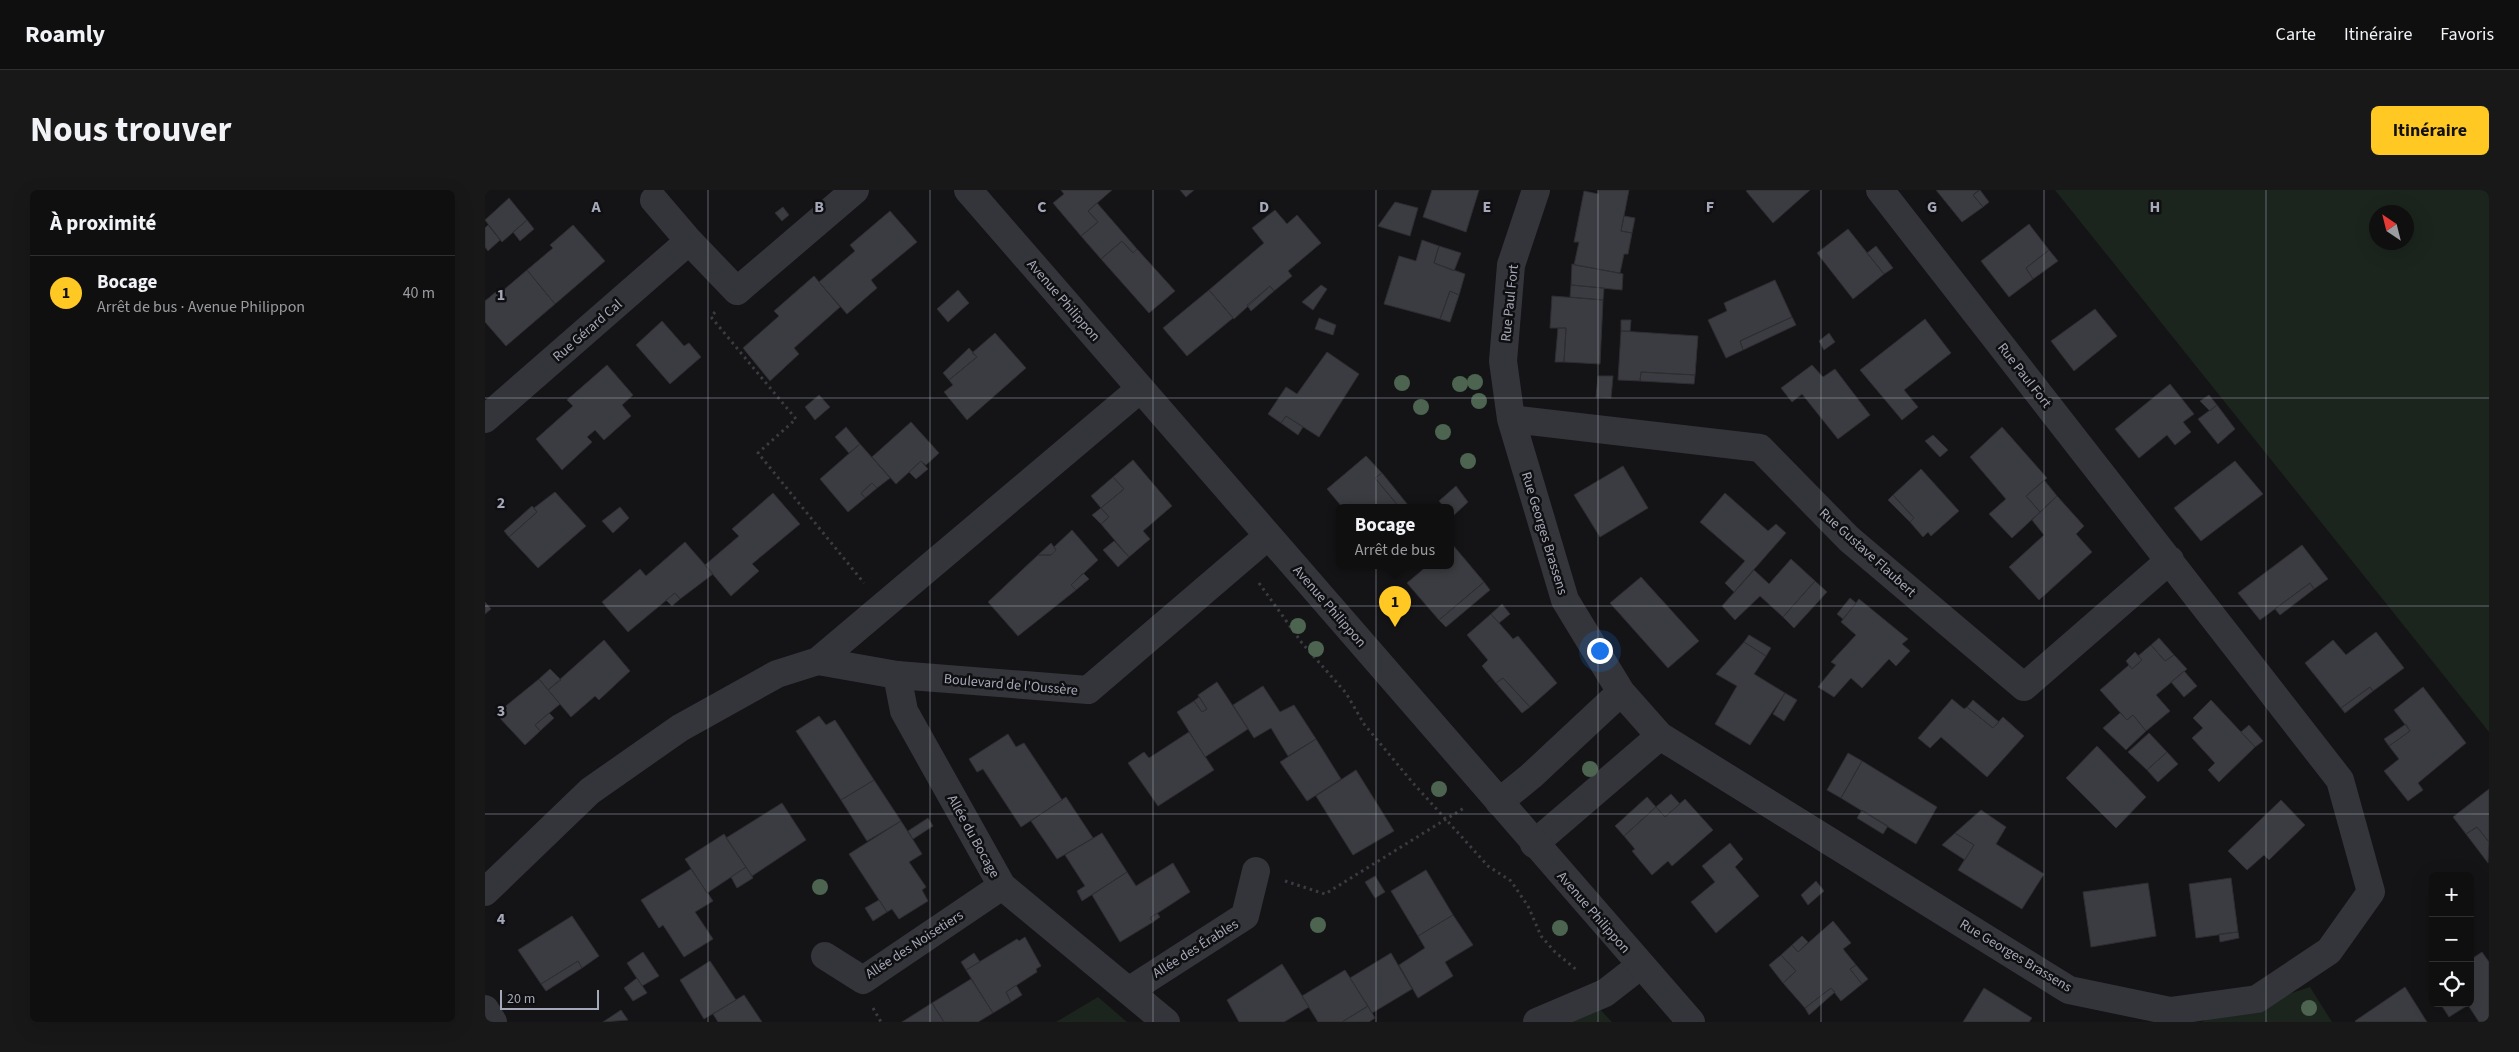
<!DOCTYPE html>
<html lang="fr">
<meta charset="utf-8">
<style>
body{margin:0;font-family:"Source Sans 3",sans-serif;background:#181819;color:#f1f3f6}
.controls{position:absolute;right:15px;bottom:15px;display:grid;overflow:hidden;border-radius:8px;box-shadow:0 5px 20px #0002}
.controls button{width:45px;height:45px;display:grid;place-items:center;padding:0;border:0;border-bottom:1px solid #2f2f30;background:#0f0f10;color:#f1f3f6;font:25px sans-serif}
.compass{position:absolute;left:1884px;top:15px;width:45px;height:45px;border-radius:50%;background:#0f0f10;box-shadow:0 5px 20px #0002;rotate:325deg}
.scale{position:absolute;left:15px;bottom:12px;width:99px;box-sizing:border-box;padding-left:5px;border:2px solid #a4a8b8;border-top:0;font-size:14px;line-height:18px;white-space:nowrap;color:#a4a8b8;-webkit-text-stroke:4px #0f0f11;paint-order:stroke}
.you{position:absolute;left:1114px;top:460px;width:18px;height:18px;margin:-12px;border:4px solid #fff;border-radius:50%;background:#1a73e8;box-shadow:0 0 0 8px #1a73e833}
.badge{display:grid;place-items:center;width:32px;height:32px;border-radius:50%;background:#ffc823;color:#111;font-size:16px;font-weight:700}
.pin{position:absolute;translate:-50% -41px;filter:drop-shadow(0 1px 2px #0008)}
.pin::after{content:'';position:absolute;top:26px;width:18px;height:15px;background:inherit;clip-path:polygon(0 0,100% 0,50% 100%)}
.popup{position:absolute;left:851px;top:314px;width:118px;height:65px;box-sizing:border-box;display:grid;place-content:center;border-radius:8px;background:#0f0f10;filter:drop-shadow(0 1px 4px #0005);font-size:16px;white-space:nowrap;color:#9b9c9f}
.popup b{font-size:19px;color:#f1f3f6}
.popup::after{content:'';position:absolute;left:50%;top:100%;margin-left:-10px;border:10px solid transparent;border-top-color:#0f0f10}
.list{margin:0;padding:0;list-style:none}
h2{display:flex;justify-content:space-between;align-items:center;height:65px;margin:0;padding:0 20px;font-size:21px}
h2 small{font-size:16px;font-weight:400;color:#9b9c9f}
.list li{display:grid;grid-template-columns:32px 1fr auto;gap:15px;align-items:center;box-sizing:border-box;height:75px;padding:0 20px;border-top:1px solid #2f2f30}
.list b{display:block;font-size:19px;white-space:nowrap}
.list p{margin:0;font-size:16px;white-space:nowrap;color:#9b9c9f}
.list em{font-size:16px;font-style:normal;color:#9b9c9f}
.icon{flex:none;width:28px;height:28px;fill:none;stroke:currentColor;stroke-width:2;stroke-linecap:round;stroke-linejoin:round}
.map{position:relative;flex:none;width:2004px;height:832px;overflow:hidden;border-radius:8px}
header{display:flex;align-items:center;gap:30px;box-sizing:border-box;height:70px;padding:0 25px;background:#0f0f10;border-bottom:1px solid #2f2f30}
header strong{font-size:24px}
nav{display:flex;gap:28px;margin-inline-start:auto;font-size:18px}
.intro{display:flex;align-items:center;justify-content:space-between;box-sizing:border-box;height:120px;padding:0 30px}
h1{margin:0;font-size:35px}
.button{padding:12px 22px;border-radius:8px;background:#ffc823;color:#111;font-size:18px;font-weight:700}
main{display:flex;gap:30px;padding:0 30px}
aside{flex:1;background:#0f0f10;border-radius:8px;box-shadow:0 5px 20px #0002}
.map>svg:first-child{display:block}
.green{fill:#1b241d;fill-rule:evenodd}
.building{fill:#3b3c41;stroke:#2e2e32}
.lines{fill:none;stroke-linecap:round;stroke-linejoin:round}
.path{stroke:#3a3c42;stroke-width:3;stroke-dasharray:2.5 4;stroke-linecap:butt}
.minor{stroke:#34353b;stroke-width:28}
.tertiary{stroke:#34353b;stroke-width:28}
.tree{fill:#4c6450}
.grid{fill:none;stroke:#a4a8b8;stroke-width:1;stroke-opacity:0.55}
.labels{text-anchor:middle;stroke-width:5;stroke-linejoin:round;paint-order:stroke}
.street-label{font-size:14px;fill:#a4a8b8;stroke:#0f0f11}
.grid-label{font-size:16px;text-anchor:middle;font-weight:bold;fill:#a4a8b8;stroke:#0f0f11;stroke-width:5;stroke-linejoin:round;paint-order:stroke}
</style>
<header>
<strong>Roamly</strong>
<nav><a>Carte</a><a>Itinéraire</a><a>Favoris</a></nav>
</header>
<div class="intro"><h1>Nous trouver</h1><a class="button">Itinéraire</a></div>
<main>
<aside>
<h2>À proximité<small></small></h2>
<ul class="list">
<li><span class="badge">1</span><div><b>Bocage</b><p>Arrêt de bus · Avenue Philippon</p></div><em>40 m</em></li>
</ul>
</aside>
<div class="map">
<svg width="2004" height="832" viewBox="0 0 2004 832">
<rect width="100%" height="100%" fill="#141416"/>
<path class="green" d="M1570 0H2004V542ZM1922 22V52H1892V22Z
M1825 797 1847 832H1718V831Z
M613 807 642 832H571Z
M1113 817 1127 832H1085Z"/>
<path class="building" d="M576 0H627L603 21 613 32 596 46 568 13 579 4Z
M695 0H709L701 7Z
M947 0H994L981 42 938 27Z
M1114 0H1144L1136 41 1147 43 1143 64H1139L1135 83 1089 75 1094 52H1089L1099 1 1113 4Z
M1263 0H1325L1288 33 1261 1Z
M1451 0H1494L1488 5 1498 17 1477 32Z
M1495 0 1504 12 1498 17 1488 5Z
M24 8 42 30 17 52 0 30Z
M910 12 933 18 925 46 893 36Z
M612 13 652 59 648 63 637 51 616 69 596 46 613 32 603 21Z
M298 17 304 25 297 31 290 23Z
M790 20 802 34 812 25 836 53 803 81 807 86 789 101 785 96 749 129 724 100 779 53 767 38Z
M405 21 432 52 386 90 392 98 362 124 334 92 370 61 365 55Z
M1139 26 1150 28 1147 43 1136 41Z
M42 30 49 39 35 51 28 42Z
M1544 34 1564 60 1541 78 1548 89 1524 107 1496 71Z
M3 35 15 50 3 61 0 57V38Z
M88 35 120 71 70 114 42 80 68 58 65 55Z
M1363 39 1399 84 1368 109 1332 63Z
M937 50 954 56 949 73 980 84 974 105 965 101 955 129 899 114 914 66 931 71Z
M637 51 648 63 652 59 690 101 664 123 616 69Z
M954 56 976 63 969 81 949 73Z
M1391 56 1408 78 1399 84 1382 63Z
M1564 60 1573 71 1548 89 1541 78Z
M1087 74 1138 84 1137 100 1086 95Z
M42 80 70 114 21 156 0 132V111L12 101 15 103Z
M329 86 355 117 309 158 314 164 285 191 258 158 294 126 289 121Z
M1290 90 1307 127 1255 151 1258 160 1241 168 1223 130 1242 121 1239 113Z
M836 95 842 99 828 120 817 112Z
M1086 95 1119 98 1118 110 1085 107Z
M785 96 789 101 766 121 762 115Z
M473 100 484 113 463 132 452 119Z
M724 100 748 128 702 166 678 138Z
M965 101 974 105 965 132 955 129Z
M1067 106 1118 110 1115 174 1079 172 1081 138H1065Z
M1610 119 1632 146 1589 181 1566 151Z
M1307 127 1311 135 1258 160 1255 151Z
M834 128 851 135 848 145 830 139Z
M1440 129 1466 163 1419 200 1433 217 1417 230 1375 180Z
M1136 130H1146L1145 141H1136Z
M177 131 199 156 204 153 216 167 185 194 151 155Z
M1073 138H1081L1079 172H1070Z
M1136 141 1213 146 1210 185 1156 182 1155 191 1133 190Z
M510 143 541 178 482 230 459 202 468 195 464 190 492 167 487 163Z
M1344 143 1350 152 1339 160 1334 151Z
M484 158 492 167 464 190 458 183Z
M842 162 874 184 834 247 801 226 796 233 783 224 801 197 812 204Z
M122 175 148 205 137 215 146 226 119 250 110 240 102 247 107 252 77 280 51 249 88 216 82 210Z
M1327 175 1338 187 1350 179 1385 225 1353 249 1317 204 1307 212 1296 198Z
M1156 182 1210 185 1209 194 1155 191Z
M1113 186H1128L1126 208 1111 207Z
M1685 194 1709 224 1698 232 1706 242 1690 255 1682 245 1654 268 1630 239Z
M334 205 345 217 330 230 320 217Z
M1724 205 1732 215 1725 221 1715 211Z
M1732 215 1750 239 1733 254 1713 229Z
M801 226 818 237 813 245 796 233Z
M426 232 454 263 441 275 436 271 411 294 387 267Z
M361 237 375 254 364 263 350 247Z
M1517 237 1562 288 1541 306 1555 322 1527 348 1504 324 1521 309 1485 267Z
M1448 245 1463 260 1455 267 1440 251Z
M375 254 405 288 392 298 387 293 376 303 380 308 363 322 335 289Z
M881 266 897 283 890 288 915 318H858L842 299Z
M648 270 687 316 658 341 665 349 644 367 616 334 624 327 616 318 639 299 628 287Z
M436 271 443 279 431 289 424 282Z
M1750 271 1778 304 1716 351 1689 318Z
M1138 276 1163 318 1115 347 1089 305Z
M1436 279 1474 321 1446 346 1443 342 1438 347 1425 332 1429 328 1408 305Z
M897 283 923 315 920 318H915L890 288Z
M628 287 639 299 616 318 606 306Z
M1559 290 1572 306 1555 322 1541 306Z
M387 293 392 298 380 308 376 303Z
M971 296 983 312 967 327 965 318H960L954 311Z
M70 302 101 336 53 378 24 347 52 322 49 318Z
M288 303 315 334 267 374 274 381 246 406 220 375 254 346 247 339Z
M1240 303 1283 341 1291 334 1301 343 1249 402 1240 393 1260 371 1215 332Z
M1408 305 1429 328 1425 332 1403 310Z
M1572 306 1599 336 1591 344 1607 362 1554 410 1524 377 1559 345 1547 330Z
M47 316 52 322 24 347 19 341Z
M135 317 144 328 128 343 117 331Z
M616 318 624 327 616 334 607 325Z
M587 340 613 370 586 395 591 400 533 446 503 412 553 365H566L571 360 569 357Z
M629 351 644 367 633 377 618 360Z
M200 352 228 384 195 409 190 403 143 442 117 412 155 379 161 386Z
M566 353 571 360 566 365H553Z
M967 354 999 392 954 430 922 393 942 376H965Z
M1817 355 1843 389 1829 399 1825 393 1775 430 1753 403Z
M1306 369 1330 391 1298 427 1275 406 1250 430 1237 416 1269 380 1284 394Z
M598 383 604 389 591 400 586 395Z
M1156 387 1214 451 1183 478 1125 413Z
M1330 391 1342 402 1309 438 1298 427Z
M999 392 1005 400 961 437 954 430Z
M1825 393 1829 399 1795 425 1790 419Z
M190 403 195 409 187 416 181 410Z
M1365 408 1371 413 1358 429 1352 424Z
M1374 409 1423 449 1417 454 1425 461 1411 476 1404 469 1377 498 1366 488 1349 507 1333 497 1351 475 1346 472 1371 445 1356 432Z
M0 412 6 419 0 424Z
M1017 414 1025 424 1014 433 1006 424Z
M1006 424 1028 449 1033 446 1072 493 1045 517 1018 488 1011 493 997 476 1003 470 982 445Z
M1891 442 1919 478 1888 501 1885 497 1856 518 1820 473 1848 450 1861 465Z
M1264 445 1286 458 1281 466 1259 452Z
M1674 448 1689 465 1680 471 1666 455Z
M119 450 145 481 114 510 110 506 86 527 63 500Z
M1259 452 1281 466 1269 484 1300 503 1265 555 1230 534 1252 496 1231 484Z
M1666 455 1680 471 1689 465 1702 479 1671 505 1685 521 1661 541 1648 525 1642 530 1615 500 1644 475 1647 479 1657 470 1653 466Z
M1650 462 1657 470 1647 479 1641 471Z
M65 479 76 490 63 500 54 489Z
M1699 481 1712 496 1699 507 1686 492Z
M1018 488 1045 517 1037 523 1011 493Z
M54 489 75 514 50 535 55 541 40 555 11 524Z
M732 492 763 539 720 567 692 522 709 511 717 522 722 519 713 505Z
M778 496 795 522 809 515 831 549 803 566 786 538 769 548 748 515Z
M1885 497 1888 501 1860 523 1856 518Z
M1938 497 1981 553 1933 593 1938 600 1923 611 1899 581 1914 569 1904 556 1925 541 1909 520Z
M1300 503 1312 510 1299 531 1288 524Z
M714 507 722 519 717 522 709 511Z
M1467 509 1479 519 1482 517 1508 538 1518 527 1539 546 1502 587 1456 547 1445 558 1433 548Z
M1488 510 1514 532 1508 538 1482 517Z
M1726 510 1770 557 1734 592 1723 580 1730 573 1707 548 1718 538 1708 528Z
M64 523 69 528 55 541 50 535Z
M1635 523 1642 530 1648 525 1661 541 1641 560 1618 538Z
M334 526 341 535 350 530 389 590 356 610 311 541Z
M1921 534 1925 541 1904 556 1899 549Z
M1764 535 1778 551 1770 557 1756 542Z
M704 542 729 580 673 616 643 573 659 562 664 568Z
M1664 543 1682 562 1662 580 1643 562Z
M523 544 531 557 539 553 577 610 536 637 498 579 492 582 484 569Z
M831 549 856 589 822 611 795 572Z
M1612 556 1661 607 1631 638 1581 588Z
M1682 562 1693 574 1673 592 1662 580Z
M1363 563 1377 571 1356 608 1342 600Z
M1377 571 1452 617 1431 654 1356 608Z
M871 580 909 641 868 665 831 606Z
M389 590 416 631 382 651 356 610Z
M2004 599V652L1992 637 1981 644 1968 627Z
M1186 604 1195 614 1180 627 1171 617Z
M581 607 608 648 572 669 546 631Z
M1162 607 1171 617 1139 646 1130 636Z
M1200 609 1228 640 1187 676 1183 671 1167 685 1147 661 1150 659 1139 646 1171 617 1180 627Z
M1796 610 1820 635 1784 670 1779 665 1762 680 1743 661Z
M297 613 321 650 267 686 241 648Z
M1377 620 1403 636 1398 644 1372 628Z
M1496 620 1521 637 1511 654 1559 684 1537 719 1473 680 1489 655 1470 643Z
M443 628 448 636 428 649 423 641Z
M416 631 437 664 424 672 441 697 437 700 443 711 414 729 407 719 402 722 364 664Z
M1992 637 2004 652 2003 673 1981 644Z
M617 643 642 682 597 711 592 701 600 696 580 665Z
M1470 643 1489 655 1480 670 1457 655Z
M239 644 261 677 222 703 200 669Z
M1245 653 1258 669 1250 677 1274 706 1231 743 1206 712 1230 692 1217 676Z
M688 673 705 702 665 728 668 732 635 752 607 705 642 682 651 696Z
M261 677 268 688 252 698 246 687Z
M206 679 228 711 210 722 228 749 199 767 178 735 174 738 156 710Z
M941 680 968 725 933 746 906 701Z
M890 686 900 702 890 708 880 692Z
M1746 688 1753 742 1711 748 1704 694Z
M1331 691 1339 701 1323 715 1316 705Z
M1663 693 1671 746 1606 757 1598 702Z
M394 710 402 722 388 731 380 718Z
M672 723 675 727 668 732 665 728Z
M968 725 988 755 960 772 968 786 933 808 914 775 940 758 933 746Z
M87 726 114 766 97 778 93 771 56 794 33 760Z
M1348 731 1366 753 1358 759 1371 775 1365 779 1377 794 1356 811 1346 798 1320 818 1298 793 1311 781 1296 765 1307 755 1313 762Z
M1753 742 1754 748 1735 752 1734 744Z
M1317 746 1323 752 1313 762 1307 755Z
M540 747 556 776 551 779 552 782 521 802 526 812 508 823 481 780 532 749 534 751Z
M158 762 174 786 157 796 142 773Z
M1997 762 2004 772V832H1994L1983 815 1964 827 1955 813H1985V770Z
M489 763 495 772 481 780 476 772Z
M906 763 927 799 887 823 865 788Z
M1296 765 1311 781 1298 793 1284 775Z
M93 771 97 778 61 801 56 794Z
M225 771 251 810 219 829 195 790Z
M797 774 824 817 799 832H754L742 810Z
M1371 775 1383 789 1377 794 1365 779Z
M860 780 883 816 857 832H833L817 806Z
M152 788 162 803 148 811 139 798Z
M486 789 508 823 493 832H459L447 813Z
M531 795 537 805 526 812 521 802Z
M1920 797 1942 832H1871L1870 831Z
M1346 798 1350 802 1324 825 1320 818Z
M1499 798 1547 828 1544 832H1478Z
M259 805 277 832H233L228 824Z
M447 813 459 832H417Z
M883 816 890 828 884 832H857Z
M136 820 143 830 118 832Z"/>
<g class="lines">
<path class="path" d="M230 122 226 127 311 229 273 263 379 393
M774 393 817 453 861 503 879 534 928 593 1003 676 1026 691 1043 716 1056 746 1070 762 1093 781
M800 691 840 704 979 618
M388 818 396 832"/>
<path class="minor" d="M1051 0 1026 75 1018 171 1026 229 1080 410 1136 502 1175 546 1584 800 1685 821 1772 809 1844 761 1886 702 1855 590 1395 0
M169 10 204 51
M0 229 204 51 252 101 370 0
M1026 229 1275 258 1364 349 1539 497 1685 370
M412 485 419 521 517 696 681 832
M1014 612 1046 586 1136 502
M1049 654 1175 546
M340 766 378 790 517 696
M645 800 760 726 771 681
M0 819 8 832
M1052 832 1120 803 1156 775"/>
<path class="tertiary" d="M483 0 1206 832
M333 471 412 485 603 500 783 346
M0 702 105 601 195 538 292 484 333 471 655 199"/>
</g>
<g class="tree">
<circle cx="990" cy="192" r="8"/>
<circle cx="917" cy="193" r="8"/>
<circle cx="975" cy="194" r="8"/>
<circle cx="994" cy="211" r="8"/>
<circle cx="936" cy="217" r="8"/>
<circle cx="958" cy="242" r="8"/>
<circle cx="983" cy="271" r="8"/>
<circle cx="813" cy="436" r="8"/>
<circle cx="831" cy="459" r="8"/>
<circle cx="1105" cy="579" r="8"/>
<circle cx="954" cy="599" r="8"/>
<circle cx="335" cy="697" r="8"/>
<circle cx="833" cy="735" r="8"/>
<circle cx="1075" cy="738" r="8"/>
<circle cx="1824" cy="818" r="8"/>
</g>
<path class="grid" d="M223 0V832M445 0V832M668 0V832M891 0V832M1113 0V832M1336 0V832M1559 0V832M1781 0V832M0 208H2004M0 416H2004M0 624H2004"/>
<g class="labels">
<g class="street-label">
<text transform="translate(579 110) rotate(49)" y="5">Avenue Philippon</text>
<text transform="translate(1024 113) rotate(-84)" y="5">Rue Paul Fort</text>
<text transform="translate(102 140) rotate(-41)" y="5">Rue Gérard Cal</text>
<text transform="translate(1540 185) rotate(52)" y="5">Rue Paul Fort</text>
<text transform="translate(1060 343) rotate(73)" y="5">Rue Georges Brassens</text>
<text transform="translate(1383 362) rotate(42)" y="5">Rue Gustave Flaubert</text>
<text transform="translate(845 416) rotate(49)" y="5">Avenue Philippon</text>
<text transform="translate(526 494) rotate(5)" y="5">Boulevard de l'Oussère</text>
<text transform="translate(489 646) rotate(61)" y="5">Allée du Bocage</text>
<text transform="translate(1109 722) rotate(49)" y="5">Avenue Philippon</text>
<text transform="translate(429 754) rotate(-33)" y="5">Allée des Noisetiers</text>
<text transform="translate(710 758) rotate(-32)" y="5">Allée des Érables</text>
<text transform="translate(1531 765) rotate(31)" y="5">Rue Georges Brassens</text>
</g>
</g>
<g class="grid-label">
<text x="111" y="22">A</text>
<text x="334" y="22">B</text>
<text x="557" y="22">C</text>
<text x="779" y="22">D</text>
<text x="1002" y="22">E</text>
<text x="1225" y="22">F</text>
<text x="1447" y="22">G</text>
<text x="1670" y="22">H</text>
<text x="16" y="110">1</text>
<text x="16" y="318">2</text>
<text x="16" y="526">3</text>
<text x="16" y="734">4</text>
</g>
</svg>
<div class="controls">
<button>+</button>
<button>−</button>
<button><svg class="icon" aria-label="locate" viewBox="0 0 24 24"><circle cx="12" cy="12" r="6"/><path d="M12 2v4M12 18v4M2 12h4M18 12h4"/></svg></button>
</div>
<svg class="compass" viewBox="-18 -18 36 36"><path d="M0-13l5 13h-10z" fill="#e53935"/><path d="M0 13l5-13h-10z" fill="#9b9c9f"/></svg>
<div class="scale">20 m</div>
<div class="you"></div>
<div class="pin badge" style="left:910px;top:437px">1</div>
<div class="popup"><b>Bocage</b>Arrêt de bus</div>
</div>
</main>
